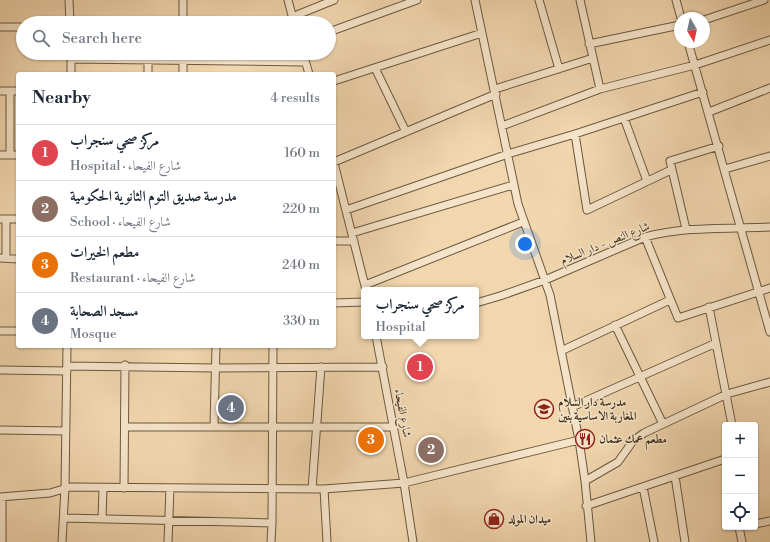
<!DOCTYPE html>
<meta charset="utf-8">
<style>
body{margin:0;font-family:"Libre Bodoni",Amiri,serif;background:#f6f6f7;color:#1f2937}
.controls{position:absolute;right:12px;bottom:12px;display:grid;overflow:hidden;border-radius:4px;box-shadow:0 1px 3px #0004}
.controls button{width:36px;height:36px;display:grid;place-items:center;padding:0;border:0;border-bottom:1px solid #e0e1e3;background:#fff;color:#1f2937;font:20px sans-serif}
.compass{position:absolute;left:674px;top:12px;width:36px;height:36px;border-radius:50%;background:#fff;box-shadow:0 1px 3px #0004;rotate:171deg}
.you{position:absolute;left:525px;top:244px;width:14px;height:14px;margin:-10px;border:3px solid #fff;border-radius:50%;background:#1a73e8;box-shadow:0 0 0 6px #1a73e833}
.badge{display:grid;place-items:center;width:26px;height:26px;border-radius:50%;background:#8f2418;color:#fff;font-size:13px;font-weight:700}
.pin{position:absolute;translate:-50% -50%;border:2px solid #fff;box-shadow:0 1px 4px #0006}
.popup{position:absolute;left:361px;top:287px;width:118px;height:52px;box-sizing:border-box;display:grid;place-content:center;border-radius:4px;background:#fff;filter:drop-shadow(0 1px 3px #0005);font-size:13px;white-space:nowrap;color:#747a83}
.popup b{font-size:15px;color:#1f2937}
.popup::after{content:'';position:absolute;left:50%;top:100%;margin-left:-8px;border:8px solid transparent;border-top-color:#fff}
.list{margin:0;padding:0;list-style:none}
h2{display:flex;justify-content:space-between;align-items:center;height:52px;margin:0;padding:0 16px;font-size:17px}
h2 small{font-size:13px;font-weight:400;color:#747a83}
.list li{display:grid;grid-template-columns:26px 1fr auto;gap:12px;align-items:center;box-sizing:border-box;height:56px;padding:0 16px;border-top:1px solid #e0e1e3}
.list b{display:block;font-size:15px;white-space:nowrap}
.list p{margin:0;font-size:13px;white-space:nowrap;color:#747a83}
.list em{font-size:13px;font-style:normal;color:#747a83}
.icon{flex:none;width:22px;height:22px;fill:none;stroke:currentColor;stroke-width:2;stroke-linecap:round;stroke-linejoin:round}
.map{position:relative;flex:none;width:770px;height:542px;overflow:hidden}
.search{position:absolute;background:#fff;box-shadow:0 1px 3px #0004;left:16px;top:16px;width:320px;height:44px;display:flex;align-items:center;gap:10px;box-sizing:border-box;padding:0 14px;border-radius:22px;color:#747a83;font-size:15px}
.panel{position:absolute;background:#fff;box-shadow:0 1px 3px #0004;left:16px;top:72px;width:320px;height:276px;border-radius:4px}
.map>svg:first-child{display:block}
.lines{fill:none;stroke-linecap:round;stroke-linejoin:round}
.minor-casing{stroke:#6b583f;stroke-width:9}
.minor{stroke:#f6e4ca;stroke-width:7}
.labels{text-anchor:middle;stroke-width:3;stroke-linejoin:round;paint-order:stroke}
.street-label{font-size:12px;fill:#3e2e1a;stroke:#f6e4ca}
.poi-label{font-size:12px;font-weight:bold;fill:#3e2e1a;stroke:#f6e4ca;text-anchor:start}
</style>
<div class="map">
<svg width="770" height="542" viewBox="0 0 770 542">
<rect width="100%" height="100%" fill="#f1d6ae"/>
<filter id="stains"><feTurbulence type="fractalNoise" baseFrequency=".005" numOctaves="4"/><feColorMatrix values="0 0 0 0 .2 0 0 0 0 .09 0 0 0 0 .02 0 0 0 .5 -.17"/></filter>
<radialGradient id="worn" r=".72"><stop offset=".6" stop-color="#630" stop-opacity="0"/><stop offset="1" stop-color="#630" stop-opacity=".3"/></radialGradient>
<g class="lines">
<g class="minor-casing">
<path id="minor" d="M69 0 70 23
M183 0V23
M288 0 294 23
M475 0 518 204 550 295 579 440 585 481 591 542
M539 0 559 69
M580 0 600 89
M676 0 681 18
M292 17 334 0
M704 20 764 0
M0 27H23
M329 32 417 0
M688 42 770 332
M589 44 680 25
M183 53V74
M303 53 309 74
M71 59 305 62
M375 68 406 132
M71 74V53
M148 74V61
M334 81 482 33
M495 89 593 58
M0 91H18
M709 112 770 88
M624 118 647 181
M502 126 600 89 695 65 770 40
M575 134 587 210 671 170
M0 155H18
M10 155V91
M334 162 496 94
M334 163 366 290
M725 169 770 156
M346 210 508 154 575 134 703 92
M0 219H18
M686 229 670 161 719 146
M352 233 513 185
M645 237 678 318 770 288
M334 241H354
M0 258 18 259
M6 258V219
M365 285 523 222
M334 303 364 302
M476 303 500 296 545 280 645 237C686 226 728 229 770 227
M709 307 732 425
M615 325 663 424
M0 331H18
M376 336 404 483 413 542
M561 351 670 300
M67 366 215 368 383 367
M0 370 67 371
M572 407 716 343
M214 426 216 346
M126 427H394
M0 430 66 431
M675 476 685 542
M585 481 618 462 633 441 644 433 727 394 770 382
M643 487 654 542
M124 488 125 365
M312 489 321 367
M324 489 327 542
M0 497 50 493 70 487 324 489 404 483 579 440
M586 506 725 459
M64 518 272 523
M102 519 103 488
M755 524 770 521
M739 527 742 542
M2 542V497
M62 542 65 488 67 346
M168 542 170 488
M271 542 272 523 273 346"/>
</g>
<use href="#minor" class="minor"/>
</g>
<defs>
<g id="school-ring" transform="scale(1)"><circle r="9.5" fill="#f6e4ca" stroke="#8f2418" stroke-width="1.5"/><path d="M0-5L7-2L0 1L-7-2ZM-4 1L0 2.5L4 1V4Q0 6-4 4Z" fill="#8f2418"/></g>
<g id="restaurant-ring" transform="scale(1)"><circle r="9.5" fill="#f6e4ca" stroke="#8f2418" stroke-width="1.5"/><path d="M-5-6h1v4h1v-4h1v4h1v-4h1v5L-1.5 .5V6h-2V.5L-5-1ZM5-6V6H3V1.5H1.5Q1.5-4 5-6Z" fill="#8f2418"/></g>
<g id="shop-ring" transform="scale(1)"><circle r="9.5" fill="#f6e4ca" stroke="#8f2418" stroke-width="1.5"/><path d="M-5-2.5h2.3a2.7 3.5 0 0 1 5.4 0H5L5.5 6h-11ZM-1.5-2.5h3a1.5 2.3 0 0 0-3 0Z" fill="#8f2418"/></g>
</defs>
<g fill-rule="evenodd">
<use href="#school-ring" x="544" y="409"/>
<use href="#restaurant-ring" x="585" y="439"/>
<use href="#shop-ring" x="494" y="519"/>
</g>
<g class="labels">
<g class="street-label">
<text transform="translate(605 243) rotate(-22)" y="4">شارع النص - دار السلام</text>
<text transform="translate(403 413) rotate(79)" y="4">شارع الفيحاء</text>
</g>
<g class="poi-label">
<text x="558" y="406">مدرسة دار السلام<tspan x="558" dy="14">المغاربة الاساسية بنين</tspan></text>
<text x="599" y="443">مطعم عمك عثمان</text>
<text x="508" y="523">ميدان المولد</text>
</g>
</g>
<rect width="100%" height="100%" filter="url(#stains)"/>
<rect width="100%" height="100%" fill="url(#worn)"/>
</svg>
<div class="controls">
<button>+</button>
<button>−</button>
<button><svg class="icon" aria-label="locate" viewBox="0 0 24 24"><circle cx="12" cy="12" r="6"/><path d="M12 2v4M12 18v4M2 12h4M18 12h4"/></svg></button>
</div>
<svg class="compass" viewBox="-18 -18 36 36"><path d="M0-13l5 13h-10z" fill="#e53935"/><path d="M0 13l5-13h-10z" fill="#747a83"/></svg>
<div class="you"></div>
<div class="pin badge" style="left:420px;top:367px;background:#e0444e">1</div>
<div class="popup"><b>مركز صحي سنجراب</b>Hospital</div>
<div class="pin badge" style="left:431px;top:450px;background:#8d6e63">2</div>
<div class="pin badge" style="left:371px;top:440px;background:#e8710a">3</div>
<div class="pin badge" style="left:231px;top:408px;background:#6b7280">4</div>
<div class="search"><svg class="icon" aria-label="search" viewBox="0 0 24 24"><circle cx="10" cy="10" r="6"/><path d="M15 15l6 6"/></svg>Search here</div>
<section class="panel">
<h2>Nearby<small>4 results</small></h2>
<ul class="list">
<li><span class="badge" style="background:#e0444e">1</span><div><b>مركز صحي سنجراب</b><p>Hospital · شارع الفيحاء</p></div><em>160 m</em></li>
<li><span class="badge" style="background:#8d6e63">2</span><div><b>مدرسة صديق التوم الثانوية الحكومية</b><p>School · شارع الفيحاء</p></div><em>220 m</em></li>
<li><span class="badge" style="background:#e8710a">3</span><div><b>مطعم الخيرات</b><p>Restaurant · شارع الفيحاء</p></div><em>240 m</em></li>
<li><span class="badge" style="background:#6b7280">4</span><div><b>مسجد الصحابة</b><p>Mosque</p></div><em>330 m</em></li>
</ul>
</section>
</div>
